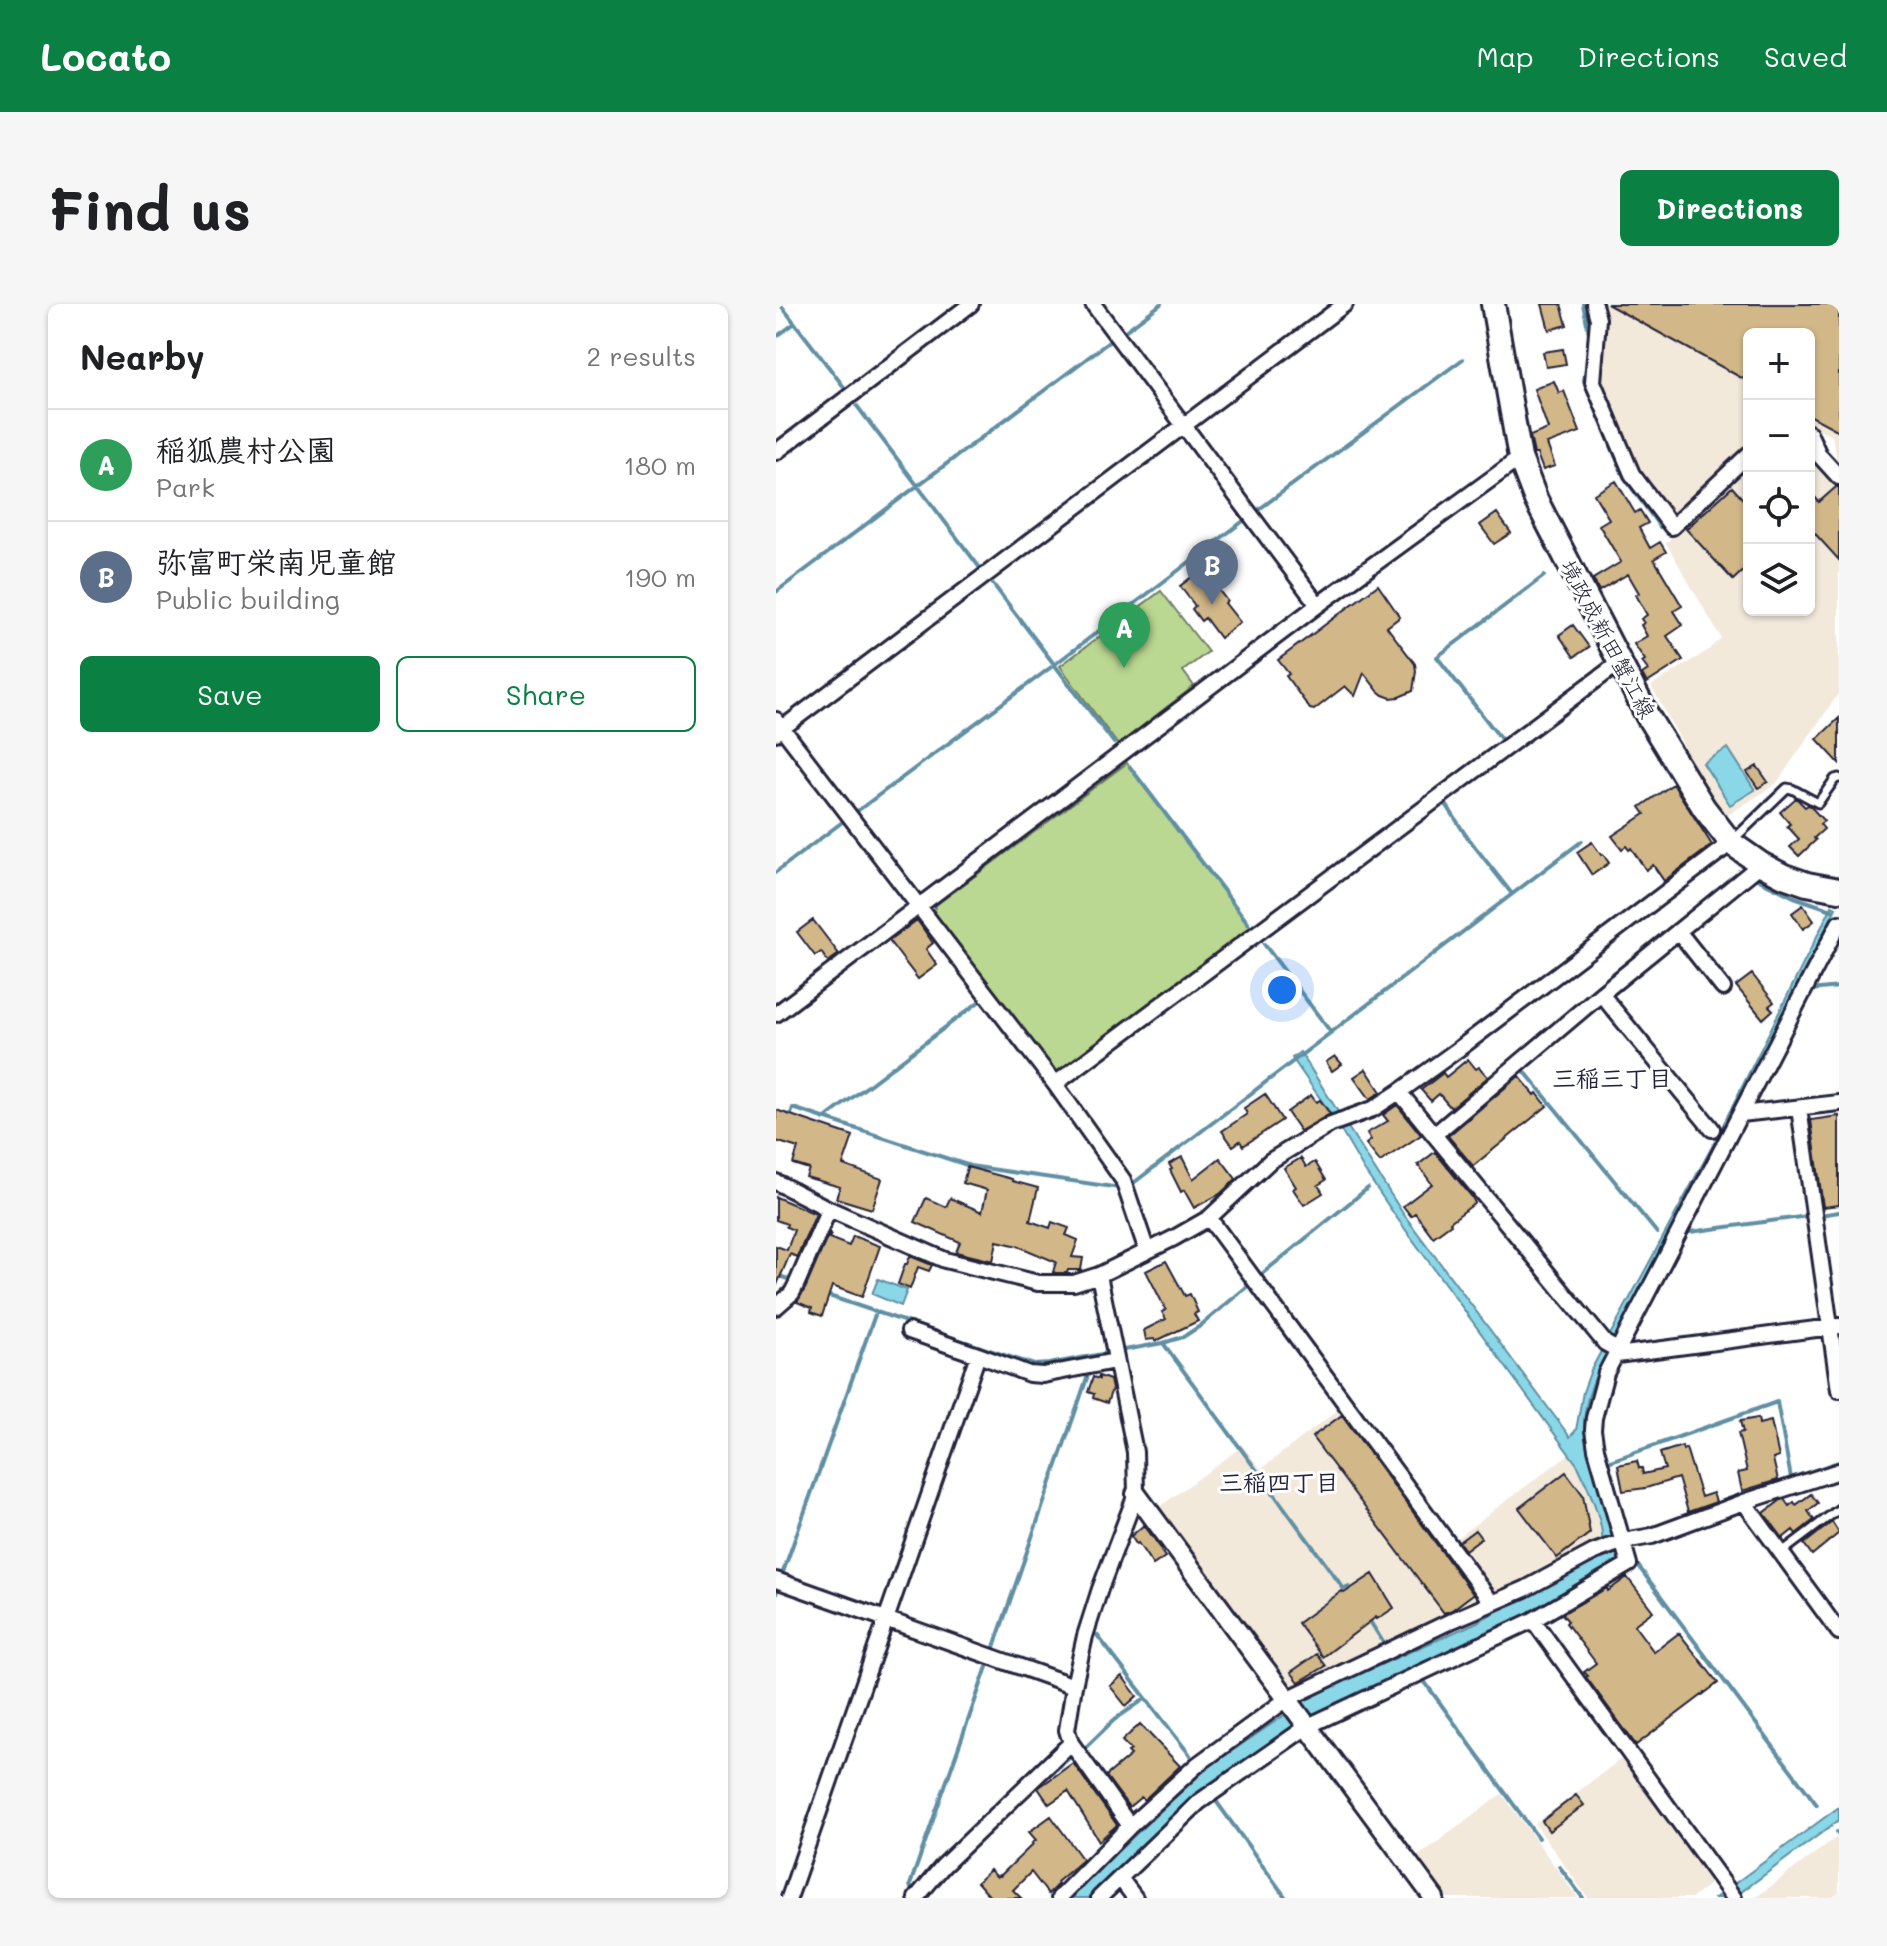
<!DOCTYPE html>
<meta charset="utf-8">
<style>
body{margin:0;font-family:Mali,"Klee One",sans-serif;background:#f6f6f6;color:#202124}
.controls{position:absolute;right:24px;top:24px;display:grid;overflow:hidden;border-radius:12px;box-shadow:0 2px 6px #0004}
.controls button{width:72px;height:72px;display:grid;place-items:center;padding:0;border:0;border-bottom:2px solid #e0e0e0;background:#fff;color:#202124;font:40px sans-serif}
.you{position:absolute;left:506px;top:686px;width:28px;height:28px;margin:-20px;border:6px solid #fff;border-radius:50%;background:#1a73e8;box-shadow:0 0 0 12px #1a73e833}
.badge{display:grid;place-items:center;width:52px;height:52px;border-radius:50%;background:#0b8043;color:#fff;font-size:26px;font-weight:700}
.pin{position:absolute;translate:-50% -66px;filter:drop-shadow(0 2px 4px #0008)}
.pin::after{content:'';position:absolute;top:42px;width:28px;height:24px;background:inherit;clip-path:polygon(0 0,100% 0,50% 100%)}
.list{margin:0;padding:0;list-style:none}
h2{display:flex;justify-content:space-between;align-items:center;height:104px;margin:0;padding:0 32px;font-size:34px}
h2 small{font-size:26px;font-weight:400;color:#757577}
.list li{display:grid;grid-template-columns:52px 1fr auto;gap:24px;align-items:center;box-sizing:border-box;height:112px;padding:0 32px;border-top:2px solid #e0e0e0}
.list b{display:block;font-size:30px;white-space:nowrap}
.list p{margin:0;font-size:26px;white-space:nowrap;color:#757577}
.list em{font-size:26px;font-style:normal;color:#757577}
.actions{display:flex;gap:16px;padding:24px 32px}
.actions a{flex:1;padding:18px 0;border:2px solid #0b8043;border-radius:12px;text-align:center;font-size:28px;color:#0b8043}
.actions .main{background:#0b8043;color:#fff}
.icon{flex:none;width:44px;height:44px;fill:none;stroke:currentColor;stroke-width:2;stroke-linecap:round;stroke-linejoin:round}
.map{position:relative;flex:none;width:1063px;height:1594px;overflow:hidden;border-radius:12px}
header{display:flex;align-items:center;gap:48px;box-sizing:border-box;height:112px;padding:0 40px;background:#0b8043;color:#fff}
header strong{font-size:38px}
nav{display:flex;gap:44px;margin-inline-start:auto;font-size:28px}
.intro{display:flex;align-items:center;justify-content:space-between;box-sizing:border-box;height:192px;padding:0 48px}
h1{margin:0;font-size:56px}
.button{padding:20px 36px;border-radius:12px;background:#0b8043;color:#fff;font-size:28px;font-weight:700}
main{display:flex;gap:48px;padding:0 48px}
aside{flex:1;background:#fff;border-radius:12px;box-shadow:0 2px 6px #0004}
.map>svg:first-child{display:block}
.built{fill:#f2e9db}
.green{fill:#bad891;stroke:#6e7d66;stroke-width:2}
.water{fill:#8ad7e8;stroke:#608fa3;stroke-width:2}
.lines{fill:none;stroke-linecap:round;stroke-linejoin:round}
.stream{stroke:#608fa3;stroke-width:4}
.building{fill:#d2b788;stroke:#22223b;stroke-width:2}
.service-casing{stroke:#22223b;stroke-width:13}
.minor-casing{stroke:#22223b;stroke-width:20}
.tertiary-casing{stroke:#22223b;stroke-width:24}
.secondary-casing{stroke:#22223b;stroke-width:28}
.service{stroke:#fff;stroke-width:7}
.minor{stroke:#fff;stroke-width:14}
.tertiary{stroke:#fff;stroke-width:18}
.secondary{stroke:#fff;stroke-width:22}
.labels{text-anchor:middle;stroke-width:6;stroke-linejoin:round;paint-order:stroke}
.street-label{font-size:22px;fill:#22223b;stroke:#fff}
.neighbourhood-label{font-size:24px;font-weight:bold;fill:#22223b;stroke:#fff}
</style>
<header>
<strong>Locato</strong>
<nav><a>Map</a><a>Directions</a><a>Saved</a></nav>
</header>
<div class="intro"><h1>Find us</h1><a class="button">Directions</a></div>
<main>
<aside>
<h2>Nearby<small>2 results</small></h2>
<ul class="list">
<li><span class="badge" style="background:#2e9e5b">A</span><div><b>稲狐農村公園</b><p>Park</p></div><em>180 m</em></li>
<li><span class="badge" style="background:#5c6f8a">B</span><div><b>弥富町栄南児童館</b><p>Public building</p></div><em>190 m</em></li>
</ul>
<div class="actions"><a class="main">Save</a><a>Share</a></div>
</aside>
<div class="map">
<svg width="1063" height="1594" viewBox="0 0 1063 1594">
<rect width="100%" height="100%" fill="#fff"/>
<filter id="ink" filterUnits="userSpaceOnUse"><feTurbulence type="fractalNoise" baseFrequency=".0125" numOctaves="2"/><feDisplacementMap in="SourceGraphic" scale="16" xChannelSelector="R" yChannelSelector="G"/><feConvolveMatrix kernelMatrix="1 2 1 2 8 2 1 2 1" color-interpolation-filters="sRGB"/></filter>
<g filter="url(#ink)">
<path class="built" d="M824 0H1063V165L1056 132 1033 120V30H973V139L899 211H894L859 165 826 76 827 31Z
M1033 149 1063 181V389L1000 480 949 513 906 445 907 440 875 382 931 347 945 334 890 239 973 156V306H1033Z
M567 1102 703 1292 705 1300 515 1384 510 1381 379 1206 467 1142 485 1165Z
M793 1150 813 1183 824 1219 826 1241 719 1292 678 1236Z
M845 1455 937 1578 916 1594H812L759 1520Z
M726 1490 802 1594H671L641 1553Z
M1061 1533 1063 1536V1594H979Z"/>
<path class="green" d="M385 287 432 348 407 367 418 382 342 441 284 362Z
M351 459 475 623 281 768 276 767 157 609 160 601Z"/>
<path class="water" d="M952 444 979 486 954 501 927 459Z
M1056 602 1060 604 895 928 821 1069C808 1099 801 1130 818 1160L848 1257 764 1305 521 1418 519 1423 317 1594H292L428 1466 513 1408 525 1396 699 1319 821 1253C823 1249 825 1245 826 1241 829 1219 811 1181 802 1162L618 910 588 866 557 813 516 754 524 748 626 908 794 1133 800 1126 807 1088 815 1066 939 837Z
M102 975 131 986 125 1002 96 990Z
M1063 1503V1516L957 1594H939Z"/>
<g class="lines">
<path class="stream" d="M4 0 68 83
M807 0 813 29V42L808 77 848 173 884 223
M349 27 385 0
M0 33 19 19
M81 102 204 264
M482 206 687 55
M217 280 338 439
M0 288 334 37
M725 435 661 353 768 272
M354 463 472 619
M670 500 689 530 736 590
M80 508 278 361 470 215
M0 568 65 519
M979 574 1018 593 1056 606
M488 640 554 727
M1034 686 1063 683
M745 763 881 929
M48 815 204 697
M13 816 17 804 194 862 344 884
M355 881 806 537
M1044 911 1063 908
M907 929 1032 912
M487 969 592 884
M0 971 12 975
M50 991 258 1061 273 1060 331 1049
M387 1039 568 1285 573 1283 577 1290
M343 1047 387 1039 407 1033 424 1022 473 981
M829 1159 1001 1098 1015 1174 1063 1158
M860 1259 1041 1501
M6 1271 100 1008
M0 1290 1 1286
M592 1314 610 1343
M321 1331 414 1451
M217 1346 312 1071
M648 1377 762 1534
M311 1442 338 1416 370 1394
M259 1483 297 1451
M440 1497 510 1594
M1061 1528 1063 1531
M783 1562 807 1594
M160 1581 184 1556
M136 1587 134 1581 212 1360"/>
</g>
<path class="building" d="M766 0H785L791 21 773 26Z
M831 0H1063V127L1033 111V30H973V78Z
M787 45 790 60 770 63 767 48Z
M778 77 783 89 788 87 804 128 771 140 779 162 767 166 761 150H758L754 132 772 125 758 85Z
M840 177 859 209 864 206 872 219 863 224 874 244 884 238 890 248 878 255 906 302 898 307 907 321 891 332 907 356 871 379 866 370 872 366 866 358 869 356 858 340 871 332 865 321 868 319 865 315 871 311 860 291 863 289 852 270 823 287 817 275 845 258 823 221 833 215 818 190Z
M956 183 973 202V261L957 276 910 225Z
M1060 183H1063V256L1033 223V186L1043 198Z
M721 209 735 229 718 240 704 221Z
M425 266 440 287 442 285 451 297 449 299 464 318 444 334 429 314 425 317 416 305 419 302 404 282Z
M602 281 624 313 611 323 639 360 640 367 637 387 623 393 615 394 607 391 602 387 588 369 579 392 569 382 538 406 534 405 510 372 513 370 502 356Z
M797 321 813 343 798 353 783 331Z
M1063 414V459L1041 435Z
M981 462 992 478 982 484 971 468Z
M897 480 936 541 888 577 877 561 870 566 855 544 853 546 850 542 846 545 836 532 869 510 864 503Z
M1020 494 1029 503 1032 501 1035 503 1048 517 1044 520 1048 525 1038 534 1040 536 1023 552 1014 543 1023 535 1011 522 1014 520 1004 508Z
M816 538 825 551 827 550 833 559 816 571 801 548Z
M1027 601 1038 617 1027 625 1016 609Z
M37 616 63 650 52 658 45 648 39 652 21 628Z
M141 616 157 639 150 645 161 661 142 675 113 637Z
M976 670 998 698 993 702 997 706 987 715 960 682Z
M559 752 566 760 556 767 550 758Z
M692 755 700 765 703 763 712 773 675 804 663 790 655 797 645 786 667 769 670 773Z
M590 765 605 788 594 795 578 773Z
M743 772 759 791 761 789 771 802 697 862 672 832Z
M489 790 506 816 467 842 464 837 457 842 446 827 471 810 468 804Z
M535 791 540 798 544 796 554 810 524 827 511 808Z
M621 801 645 831 604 858 590 840 595 836 591 829 612 817 607 811Z
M0 806 77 832 67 861 106 875 96 905 60 894 64 883 30 873 33 865 17 860 22 844 0 837Z
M1063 812V901L1047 903 1035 816Z
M659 848 696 893 699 899 674 918 675 920 657 933 639 909 635 912 627 902 656 880 642 861Z
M406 853 417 875 444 854 460 875 444 890 418 904 408 886 405 888 394 866 396 865 393 860Z
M525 854 530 863 539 858 550 876 542 881 547 889 528 901 517 885 520 883 508 864Z
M191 863 236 875V877L262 884 254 917 274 924 276 918 293 924 290 931 302 936 296 953 307 954 305 966H292L291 969H280L277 968 280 958 242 942 221 937 217 957 180 948 184 938 139 918 150 894 170 903 174 894 206 908 211 886 187 879Z
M0 893 40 910 21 953 14 950 0 983V942L11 946 18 926 10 923 11 920 0 916Z
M53 929 55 930 53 934 73 942 77 932 104 942 86 993 56 982 46 1012 35 1008 36 1004 21 998 30 983Z
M134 952 156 961 153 967 142 963 134 985 122 980 129 960H131Z
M390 957 409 992 414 990 422 1008 418 1010 422 1017 380 1037 378 1035 370 1036 368 1026 390 1015 386 1008 390 1006 370 967Z
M323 1072 334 1076 336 1085 331 1099 317 1094 318 1090 312 1088 317 1073 323 1075Z
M566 1111 697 1290 676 1306 668 1309 536 1133Z
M982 1114 983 1120 995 1117 1003 1153 997 1155 1002 1176 966 1187 962 1169 971 1167 962 1129 967 1128 964 1117Z
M906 1142 907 1146 910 1144 925 1193 937 1189 940 1198 912 1208 902 1174 870 1184 847 1187 842 1161 861 1157 863 1164H866L867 1170 889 1165 884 1149Z
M790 1168 807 1191 814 1229 781 1254 743 1204Z
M1035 1190 1042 1199 1032 1207 1038 1216 1020 1230 1017 1226 1007 1234 988 1209 1005 1196 1008 1195 1013 1202 1018 1198 1020 1201Z
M1056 1218 1063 1229 1036 1251 1028 1240Z
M368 1221 386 1246 385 1247 389 1253 377 1261 362 1239 360 1240 355 1232Z
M699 1226 705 1234 689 1246 683 1238Z
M597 1270 618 1304 601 1315 600 1313 547 1353 522 1319 566 1287 568 1289Z
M851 1273 877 1307 858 1321 878 1348 903 1329 942 1379 860 1441 810 1373 812 1372 808 1368 820 1359 790 1319 792 1317 786 1310 831 1284 832 1287Z
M541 1350 550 1362 523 1378 515 1368Z
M346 1372 361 1392 350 1402 334 1382Z
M364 1420 404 1462 368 1496 365 1493 353 1503 330 1472 355 1451 352 1448 355 1446 346 1437Z
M297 1459 341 1521 323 1537 292 1487 273 1500 262 1484Z
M800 1491 808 1501 773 1527 766 1517Z
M275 1512 307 1556 281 1578 282 1580 272 1590 255 1568 237 1586 245 1594H215L201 1578 214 1566 221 1573 223 1571 224 1572 257 1540 256 1539 260 1536 253 1528Z"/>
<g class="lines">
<g class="service-casing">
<path id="service" d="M958 535 1011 484 1016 485 1042 499 1059 475 1063 474
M1006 1248 1063 1205"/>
</g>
<g class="minor-casing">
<path id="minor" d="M317 0 542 301
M818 0 822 15 817 78 856 170 896 223 973 150
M1033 129 1043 151 1063 173
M0 148 195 0
M0 416 279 780 347 876 371 947
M0 429 569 0
M902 627 947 684
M825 690 936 825
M0 710 542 301 744 154
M279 780 843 359
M623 788 829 1039 843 1047
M1023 804 1063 1086
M965 810 1063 799
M658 831 825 690 985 560
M0 878 53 905 169 956 262 979H298L323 971 398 934 433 914 494 857 555 820 597 805 623 788 684 744 955 539
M433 914 716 1299
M0 1003 16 989 21 979 53 905
M133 1027 202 1051
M841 1051 1063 1022
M968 1198 1063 1328
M0 1276 298 1382
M757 1316 853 1260 820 1145 817 1126 818 1114 830 1069 1063 619
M295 1439 354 1522
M344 1574 359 1594
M13 1594 202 1051 253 1070 267 1071 339 1057
M140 1594 167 1562 295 1439 291 1426 298 1382 309 1332 324 1285 360 1190 359 1148 323 971
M283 1594 354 1522 421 1461 511 1395 677 1316 749 1285 818 1248 848 1237 876 1232 968 1198 1063 1167
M323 1594 423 1498 532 1422 757 1316 958 1594"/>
</g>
<g class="tertiary-casing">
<path id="tertiary" d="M360 1190 658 1594"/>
</g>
<g class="secondary-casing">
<path id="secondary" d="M717 0 744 154 760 196 872 413 928 504 955 539 985 560 1008 572 1031 580 1063 586"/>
</g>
<use href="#service" class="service"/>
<use href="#minor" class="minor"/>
<use href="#tertiary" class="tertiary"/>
<use href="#secondary" class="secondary"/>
</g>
</g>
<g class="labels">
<g class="street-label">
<text transform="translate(832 335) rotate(62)" y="8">境政成新田蟹江線</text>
</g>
<g class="neighbourhood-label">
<text x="836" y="783">三稲三丁目</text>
<text x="503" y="1187">三稲四丁目</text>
</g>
</g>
</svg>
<div class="controls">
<button>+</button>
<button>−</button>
<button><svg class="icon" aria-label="locate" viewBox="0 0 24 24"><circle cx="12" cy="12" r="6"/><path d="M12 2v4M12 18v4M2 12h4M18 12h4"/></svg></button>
<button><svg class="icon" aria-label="layers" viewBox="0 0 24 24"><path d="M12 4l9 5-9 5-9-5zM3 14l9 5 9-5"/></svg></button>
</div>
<div class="you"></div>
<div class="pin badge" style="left:348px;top:364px;background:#2e9e5b">A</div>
<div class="pin badge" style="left:436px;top:301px;background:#5c6f8a">B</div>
</div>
</main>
